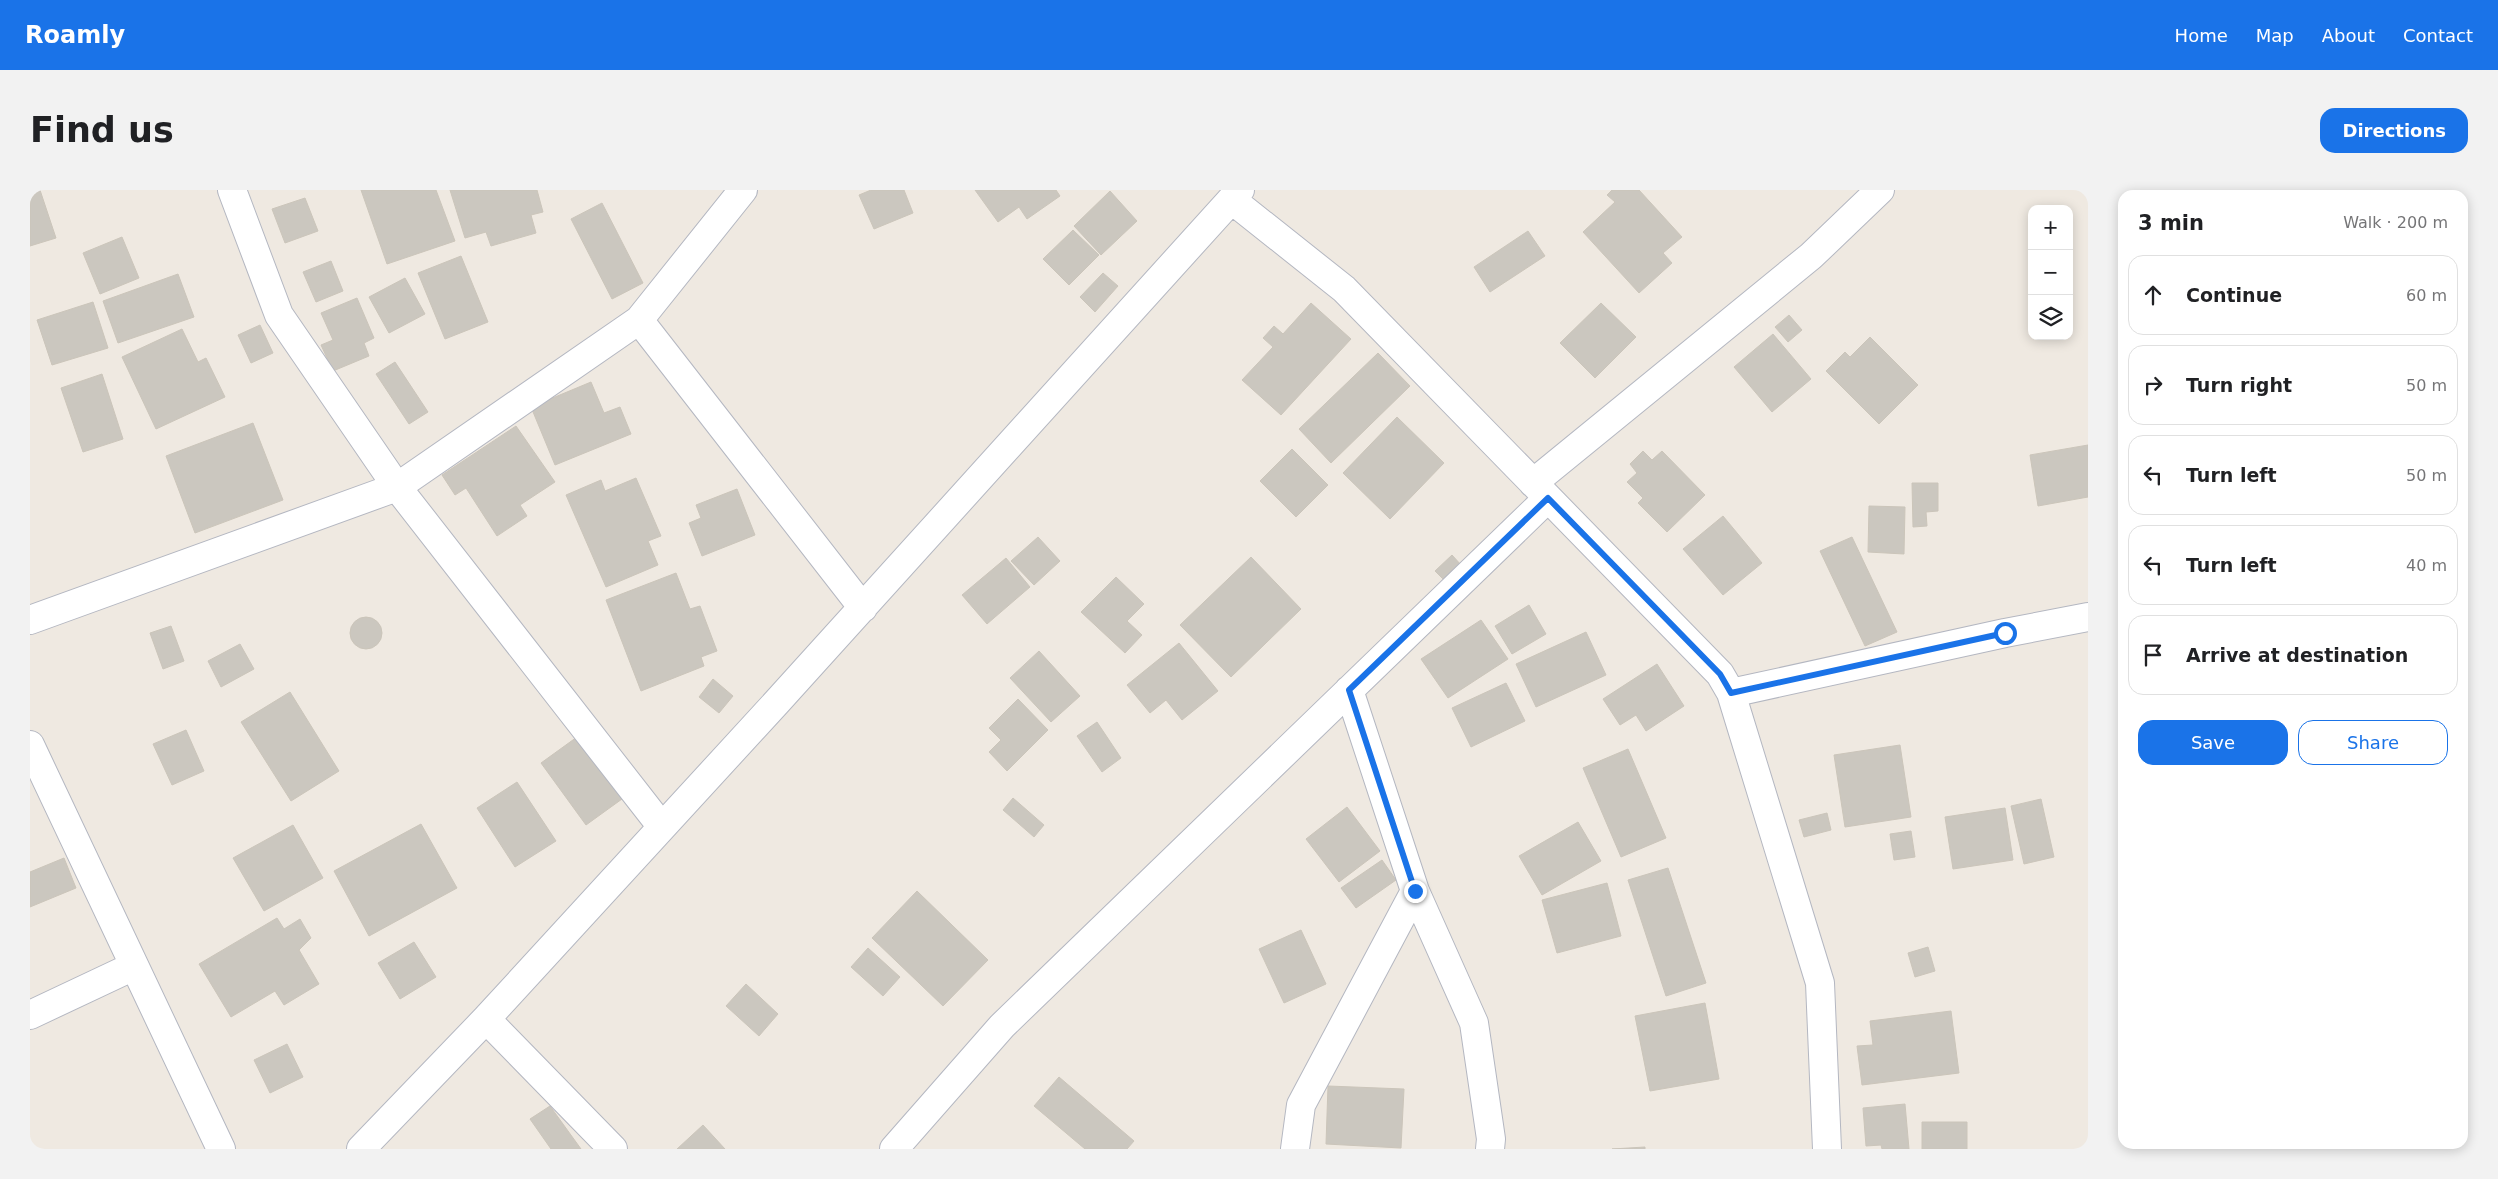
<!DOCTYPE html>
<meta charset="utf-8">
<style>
body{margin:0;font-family:"DejaVu Sans",sans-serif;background:#f2f2f2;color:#202124}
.controls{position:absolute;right:15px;top:15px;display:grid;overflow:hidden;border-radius:10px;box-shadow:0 2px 12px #0003}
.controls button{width:45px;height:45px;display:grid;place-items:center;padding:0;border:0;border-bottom:1px solid #e0e0e0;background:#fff;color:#202124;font:25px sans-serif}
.stop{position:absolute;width:15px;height:15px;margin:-11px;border:4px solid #1a73e8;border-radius:50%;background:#fff}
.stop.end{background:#1a73e8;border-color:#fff;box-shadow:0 1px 5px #0008}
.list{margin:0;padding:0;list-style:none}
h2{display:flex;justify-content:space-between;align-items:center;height:65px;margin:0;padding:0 20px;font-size:21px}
h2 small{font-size:16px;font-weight:400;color:#757577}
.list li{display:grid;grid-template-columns:32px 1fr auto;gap:15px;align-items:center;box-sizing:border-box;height:80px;margin:0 10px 10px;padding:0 10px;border:1px solid #e0e0e0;border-radius:15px}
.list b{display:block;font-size:19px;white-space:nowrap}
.list em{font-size:16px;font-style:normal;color:#757577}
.actions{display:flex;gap:10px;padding:15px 20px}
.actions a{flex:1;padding:11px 0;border:1px solid #1a73e8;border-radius:15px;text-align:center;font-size:18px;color:#1a73e8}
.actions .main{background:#1a73e8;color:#fff}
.icon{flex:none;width:28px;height:28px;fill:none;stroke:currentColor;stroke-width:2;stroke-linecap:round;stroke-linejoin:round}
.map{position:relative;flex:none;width:2058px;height:959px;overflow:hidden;border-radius:15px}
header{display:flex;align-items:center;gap:30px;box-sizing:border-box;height:70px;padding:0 25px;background:#1a73e8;color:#fff}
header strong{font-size:24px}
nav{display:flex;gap:28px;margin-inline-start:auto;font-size:18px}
.intro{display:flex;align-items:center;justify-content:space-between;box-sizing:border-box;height:120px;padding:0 30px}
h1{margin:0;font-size:35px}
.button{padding:12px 22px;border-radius:15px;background:#1a73e8;color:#fff;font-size:18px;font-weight:700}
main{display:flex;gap:30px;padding:0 30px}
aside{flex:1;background:#fff;border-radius:15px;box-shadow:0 2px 12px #0003}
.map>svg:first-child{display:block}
.building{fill:#cbc7bf;stroke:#cbc5ba}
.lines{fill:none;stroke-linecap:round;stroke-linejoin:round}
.minor-casing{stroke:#b4b7c1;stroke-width:30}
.minor{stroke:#fff;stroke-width:28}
.route{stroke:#1a73e8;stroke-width:6}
</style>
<header>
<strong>Roamly</strong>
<nav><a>Home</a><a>Map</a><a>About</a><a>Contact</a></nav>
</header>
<div class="intro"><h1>Find us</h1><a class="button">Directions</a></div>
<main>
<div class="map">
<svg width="2058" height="959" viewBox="0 0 2058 959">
<rect width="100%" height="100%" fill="#efe9e1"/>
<path class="building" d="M0 0H10L26 48 0 56Z
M331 0H406L425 51 357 74Z
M420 0H507L513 22 501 25 506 43 461 56 456 42 435 48Z
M841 0H874L883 23 844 39 829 5Z
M945 0H1026L1030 6 997 29 989 17 968 32Z
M1582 0H1609L1652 47 1633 63 1642 73 1609 103 1553 42 1585 12 1577 5Z
M1080 1 1107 31 1071 65 1044 36Z
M275 8 288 41 255 53 242 19Z
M572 13 613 93 582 109 541 29Z
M1043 40 1069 65 1039 95 1013 69Z
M1498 41 1515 66 1460 102 1444 77Z
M92 47 109 88 70 104 53 63Z
M431 66 458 132 415 149 388 83Z
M301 71 313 101 286 112 273 82Z
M1073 83 1088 96 1065 122 1050 107Z
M148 84 164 127 88 153 73 111Z
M375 88 395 124 359 143 339 107Z
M327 108 344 148 334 153 339 166 303 181 291 155 303 150 291 123Z
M63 112 78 158 22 175 7 130Z
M1281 113 1321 149 1251 225 1212 190 1243 157 1233 148 1244 136 1253 144Z
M1571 113 1606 147 1565 188 1530 153Z
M1759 125 1772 140 1758 152 1745 137Z
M230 135 243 163 221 173 208 145Z
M152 139 168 172 176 168 195 207 126 239 92 167Z
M1743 144 1781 189 1742 222 1704 177Z
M1840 147 1888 195 1849 234 1796 181 1815 162 1820 167Z
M1348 163 1380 196 1301 273 1269 239Z
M365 172 398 222 379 234 346 184Z
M72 184 93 249 53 262 31 198Z
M561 192 574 223 590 217 601 244 525 275 501 217Z
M1367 227 1414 273 1360 329 1313 283Z
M223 233 253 310 165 343 136 266Z
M486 236 525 292 490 315 497 326 467 346 436 298 425 305 412 285Z
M2058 255V307L2008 316 2000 265Z
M1262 259 1298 295 1266 327 1230 291Z
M1613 261 1622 270 1632 261 1675 305 1637 342 1608 313 1613 308 1597 292 1607 283 1600 274Z
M606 288 631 346 618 351 628 375 576 397 536 305 571 290 575 301Z
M1882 293H1908V321L1896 322 1897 336 1883 337Z
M707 299 725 345 672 366 659 333 671 328 666 315Z
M1839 316 1875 317 1874 364 1838 362Z
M1693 326 1732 373 1693 405 1653 359Z
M1008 347 1030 371 1004 395 981 371Z
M1822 347 1867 442 1835 456 1790 361Z
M1422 365 1432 376 1416 392 1405 381Z
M1221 367 1271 419 1201 487 1150 435Z
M976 368 1000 397 957 434 932 405Z
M646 383 660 419 670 416 687 461 671 467 674 476 611 501 576 410Z
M1086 387 1114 414 1097 431 1112 445 1095 463 1051 422Z
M1499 415 1516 444 1482 464 1465 436Z
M320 443a16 16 0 1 1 32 0a16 16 0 1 1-32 0Z
M1451 430 1478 469 1418 508 1391 469Z
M141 436 154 471 133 479 120 443Z
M1556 442 1576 485 1506 517 1486 474Z
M1149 453 1188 501 1152 530 1136 510 1120 523 1097 495Z
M210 454 224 479 191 497 178 471Z
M1009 461 1050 506 1021 532 980 488Z
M1627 474 1654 516 1616 541 1606 525 1590 535 1573 509Z
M683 489 703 506 689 523 669 507Z
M1476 493 1495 531 1441 557 1422 518Z
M260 502 309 581 261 611 211 532Z
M988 509 1018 540 977 581 959 562 971 550 959 538Z
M1067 532 1091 568 1072 582 1047 546Z
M156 540 174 581 142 595 123 554Z
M547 547 592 609 556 635 511 573Z
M1870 555 1881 627 1815 637 1804 565Z
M1598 559 1636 648 1591 667 1553 578Z
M487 592 526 651 485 677 447 618Z
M983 608 1014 635 1004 647 973 620Z
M2011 609 2024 667 1994 674 1981 616Z
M1317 617 1350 661 1309 692 1276 649Z
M1975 618 1983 670 1923 679 1915 627Z
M1797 623 1801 640 1774 647 1769 630Z
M1548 632 1571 671 1512 705 1489 666Z
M391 634 427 698 339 746 304 681Z
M263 635 293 688 234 721 203 668Z
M1881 641 1885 667 1864 670 1860 644Z
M34 668 46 698 0 717V682Z
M1352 670 1366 690 1326 718 1311 698Z
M1638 678 1676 793 1636 806 1598 690Z
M1577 693 1591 746 1527 763 1512 710Z
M887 701 958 770 913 816 842 748Z
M247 728 254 739 270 729 281 748 269 760 289 794 254 815 245 801 201 827 169 774Z
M1271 740 1296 794 1254 813 1229 759Z
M384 752 406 787 370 809 348 773Z
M1898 757 1905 781 1885 787 1878 763Z
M838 758 870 787 853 806 821 777Z
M716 794 748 824 729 846 696 816Z
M1675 813 1689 889 1620 901 1605 826Z
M1921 821 1929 883 1832 895 1827 856 1843 855 1840 831Z
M257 854 273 887 240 903 224 870Z
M1029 887 1104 951 1097 959H1055L1004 916Z
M1298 896 1374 899 1371 958 1296 954Z
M1875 914 1879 959H1852L1851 955 1836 956 1833 918Z
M520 916 551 959H521L500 929Z
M1892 932H1937V959H1892Z
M673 935 695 959H647Z
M1615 957V959H1582Z"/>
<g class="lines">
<g class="minor-casing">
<path id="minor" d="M202 0 249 125 367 297 632 637
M1202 10 1314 99 1690 484 1701 503 1790 793 1797 959
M609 130 833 418
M1503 293 1781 66 1850 0
M0 430 367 297 609 130 713 0
M1319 500 1385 701 1444 833 1461 949 1460 959
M1701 503 1975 443 2058 427
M0 555 191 959
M0 825 104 776
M456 829 583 959
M331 959 456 829 746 513 1210 0
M864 959 972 836 1518 308
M1265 959 1271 915 1385 701"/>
</g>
<use href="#minor" class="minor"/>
</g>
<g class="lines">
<path class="route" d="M1385 701 1319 500 1518 308 1690 484 1701 503 1975 443"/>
</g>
</svg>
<div class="controls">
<button>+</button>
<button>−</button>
<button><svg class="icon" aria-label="layers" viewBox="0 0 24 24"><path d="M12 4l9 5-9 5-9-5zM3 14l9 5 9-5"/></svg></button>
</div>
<div class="stop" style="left:1975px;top:443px"></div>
<div class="stop end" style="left:1385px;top:701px"></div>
</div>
<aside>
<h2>3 min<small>Walk · 200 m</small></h2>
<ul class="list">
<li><svg class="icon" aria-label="ahead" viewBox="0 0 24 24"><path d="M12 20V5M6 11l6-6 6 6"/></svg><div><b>Continue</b></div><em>60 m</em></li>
<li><svg class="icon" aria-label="right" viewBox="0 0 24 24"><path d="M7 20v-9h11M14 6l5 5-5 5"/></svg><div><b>Turn right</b></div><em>50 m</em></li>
<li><svg class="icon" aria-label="left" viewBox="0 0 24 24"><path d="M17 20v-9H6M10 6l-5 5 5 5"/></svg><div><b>Turn left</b></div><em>50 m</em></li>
<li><svg class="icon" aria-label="left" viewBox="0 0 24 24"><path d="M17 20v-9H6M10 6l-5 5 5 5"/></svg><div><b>Turn left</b></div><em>40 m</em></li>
<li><svg class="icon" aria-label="arrive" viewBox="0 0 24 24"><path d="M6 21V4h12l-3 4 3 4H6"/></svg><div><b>Arrive at destination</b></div></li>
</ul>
<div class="actions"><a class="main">Save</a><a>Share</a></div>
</aside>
</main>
